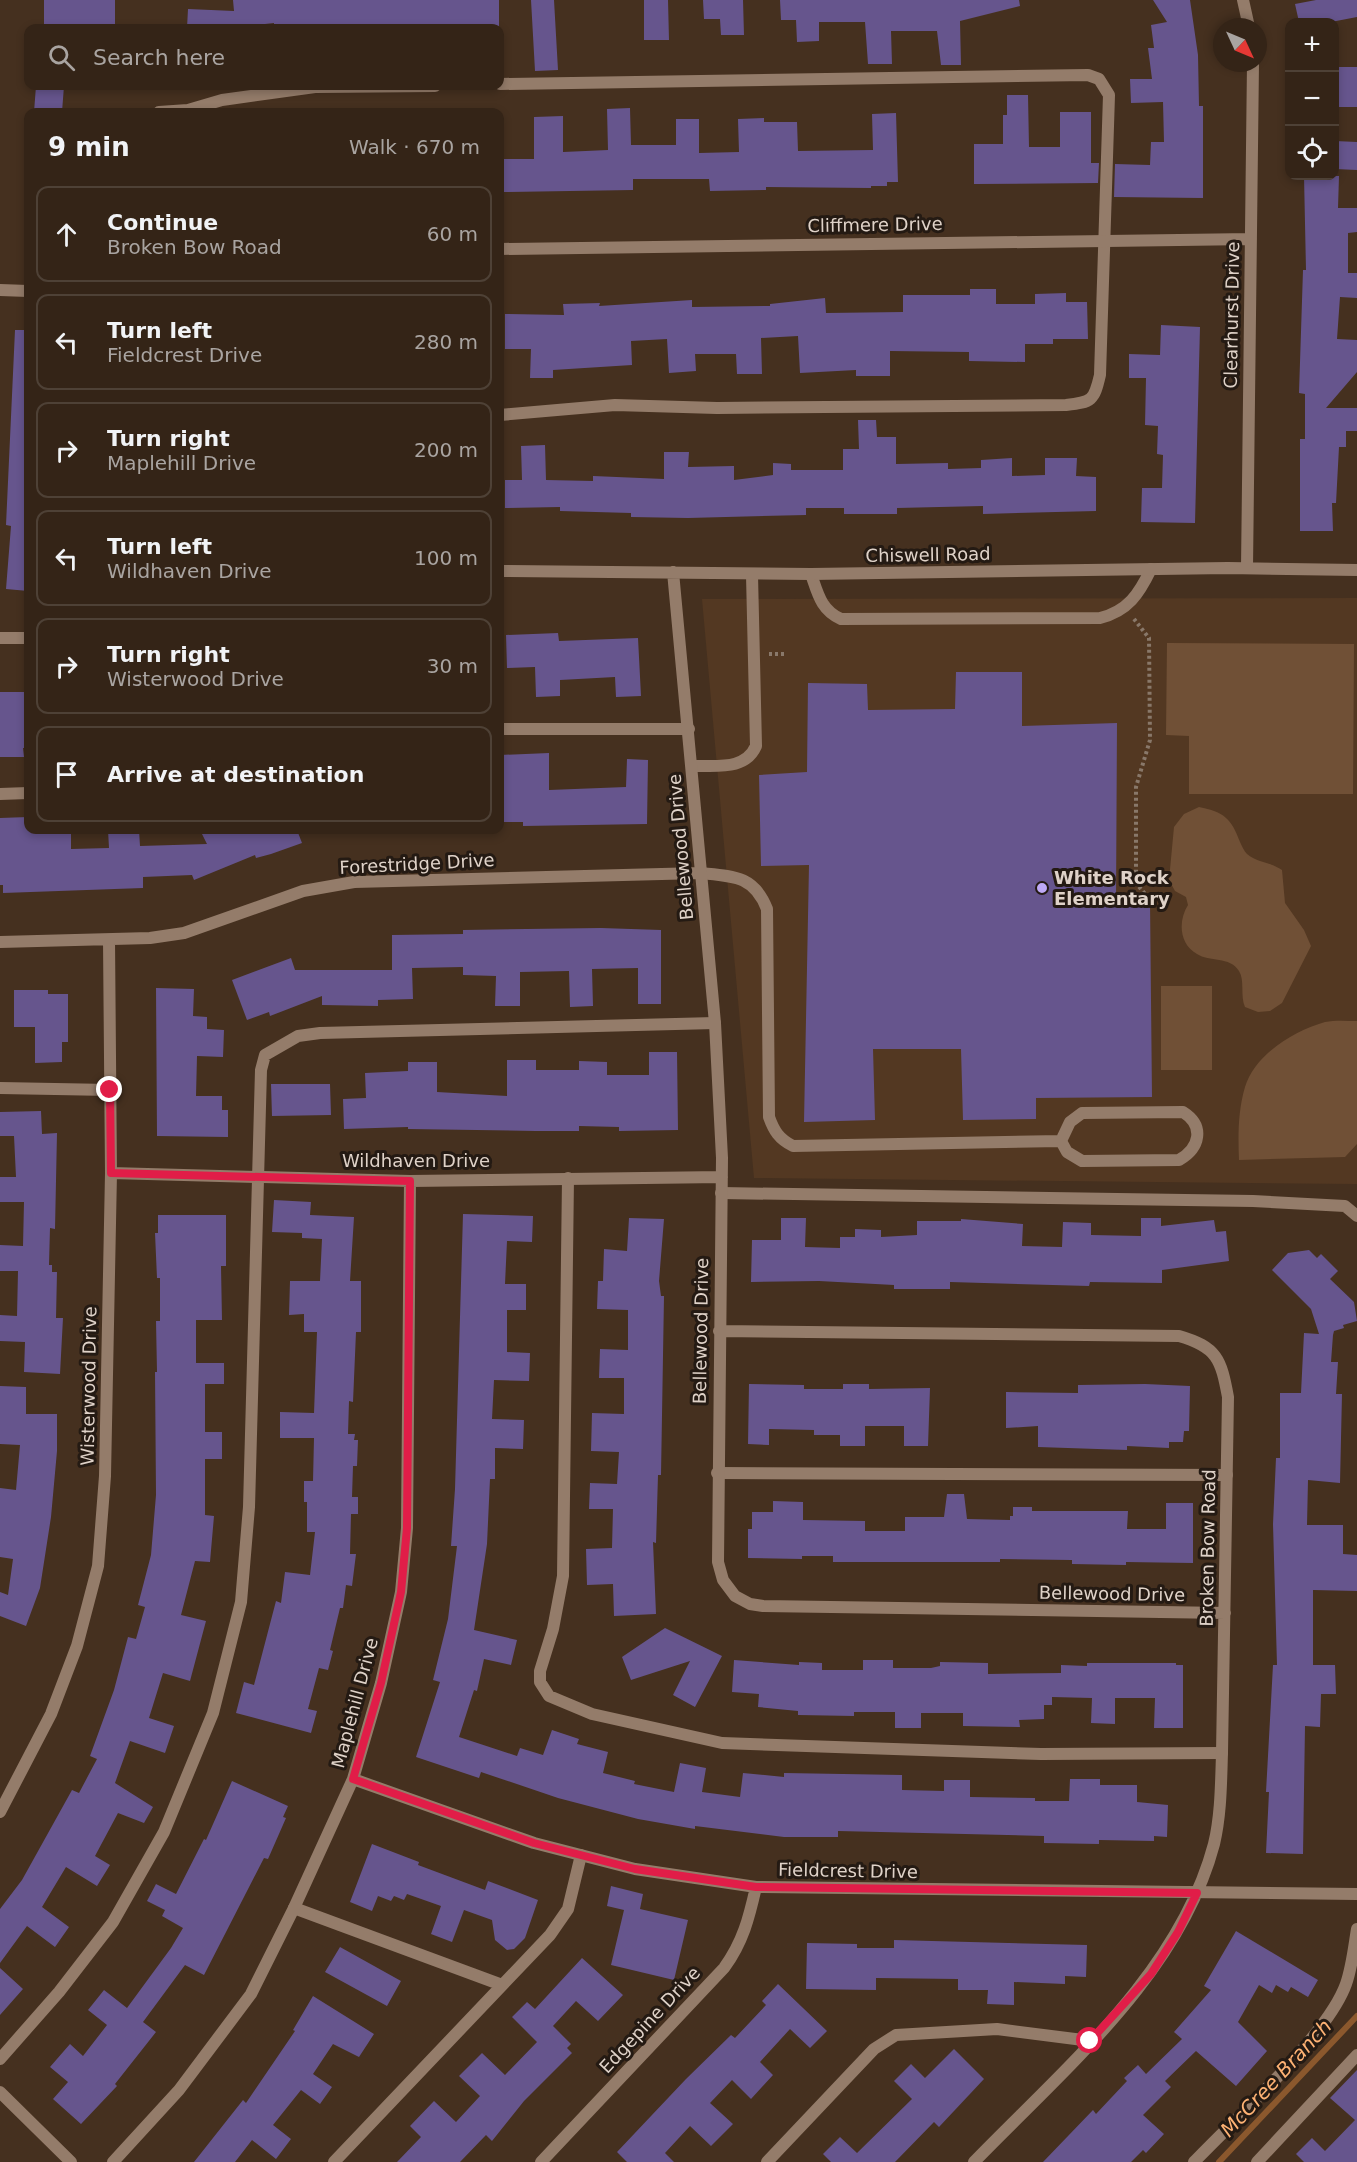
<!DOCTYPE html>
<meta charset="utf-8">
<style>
body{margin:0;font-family:"DejaVu Sans",sans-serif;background:#3f3024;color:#f1f3f6}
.controls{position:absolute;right:18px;top:18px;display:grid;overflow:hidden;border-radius:12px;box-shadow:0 3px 9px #0003}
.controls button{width:54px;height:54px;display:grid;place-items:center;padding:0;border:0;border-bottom:2px solid #4e4136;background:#342417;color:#f1f3f6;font:30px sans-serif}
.compass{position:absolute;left:1213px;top:18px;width:54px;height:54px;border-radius:50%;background:#342417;box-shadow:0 3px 9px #0003;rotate:134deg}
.stop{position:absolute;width:18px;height:18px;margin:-14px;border:4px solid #e11d48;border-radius:50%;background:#fff}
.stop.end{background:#e11d48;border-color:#fff;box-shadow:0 2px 6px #0008}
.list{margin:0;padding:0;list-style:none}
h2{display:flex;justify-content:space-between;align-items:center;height:78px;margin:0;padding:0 24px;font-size:26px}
h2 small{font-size:20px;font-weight:400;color:#a9a4a1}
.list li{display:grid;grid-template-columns:39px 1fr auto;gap:18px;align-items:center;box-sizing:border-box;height:96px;margin:0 12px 12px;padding:0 12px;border:2px solid #4e4136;border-radius:12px}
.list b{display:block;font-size:22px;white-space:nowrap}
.list p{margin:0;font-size:20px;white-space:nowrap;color:#a9a4a1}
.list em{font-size:20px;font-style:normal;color:#a9a4a1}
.icon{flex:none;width:33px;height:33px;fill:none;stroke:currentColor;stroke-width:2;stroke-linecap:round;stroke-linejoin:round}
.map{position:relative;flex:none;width:1357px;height:2162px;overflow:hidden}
.search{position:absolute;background:#342417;box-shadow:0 3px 9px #0003;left:24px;top:24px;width:480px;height:66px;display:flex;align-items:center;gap:15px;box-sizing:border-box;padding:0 21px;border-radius:12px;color:#a9a4a1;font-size:22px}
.panel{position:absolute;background:#342417;box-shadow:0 3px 9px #0003;left:24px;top:108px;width:480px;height:726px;border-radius:12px}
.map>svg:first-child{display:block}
.built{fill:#533822}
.green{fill:#705036}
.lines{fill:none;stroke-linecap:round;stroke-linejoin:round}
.stream{stroke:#8b582d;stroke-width:6}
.building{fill:#66558d}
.path{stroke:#89786a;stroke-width:4;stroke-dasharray:3 3;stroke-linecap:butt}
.service{stroke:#947c6a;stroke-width:12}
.minor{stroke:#947c6a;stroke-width:12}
.route{stroke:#e11d48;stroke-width:8}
.poi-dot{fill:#bea9f5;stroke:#241a13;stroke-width:2}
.labels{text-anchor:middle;stroke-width:6;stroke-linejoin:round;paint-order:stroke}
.street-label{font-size:18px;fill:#dfd2c8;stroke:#241a13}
.poi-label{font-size:18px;font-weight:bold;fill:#dfd2c8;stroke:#241a13;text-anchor:start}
.water-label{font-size:20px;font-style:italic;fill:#feb274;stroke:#241a13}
</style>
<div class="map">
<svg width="1357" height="2162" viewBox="0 0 1357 2162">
<rect width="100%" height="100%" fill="#45301f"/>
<path class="built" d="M1357 598V1184L754 1178 702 599Z"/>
<path class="green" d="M1167 643 1354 644 1353 794H1189V736L1166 735Z
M1199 807C1224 812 1231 818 1240 842 1242 846 1244 851 1247 854 1258 863 1271 862 1282 870L1285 903 1304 930 1311 946 1282 1003 1270 1011 1258 1012 1245 1007C1240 996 1245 980 1239 971 1230 956 1209 962 1197 954 1179 944 1178 921 1188 905L1186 897 1175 891 1169 880 1174 827 1184 814Z
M1161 986H1212V1070H1161Z
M1357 1021V1144L1345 1157 1239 1160C1238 1135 1238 1111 1245 1087 1255 1054 1294 1031 1325 1022 1335 1020 1347 1021 1357 1021Z"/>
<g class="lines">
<path class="stream" d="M1219 2162 1357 2016"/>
</g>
<path class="building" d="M44 0H115V28H44Z
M233 0H499V28H481V24H436V28H274V23L231 28H187L188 9 234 11Z
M531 0H554L558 70 535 71Z
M644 0H668L669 40H644Z
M703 0H743L744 35H721L720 19H704Z
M780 0H1019L1020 6 960 21 961 65H941L937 31H891L892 64H868L865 22H819V41L797 42 796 20H781Z
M1153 0H1190L1198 55 1199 106H1203V198L1114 197 1115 164 1150 165 1151 142H1164L1163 102 1131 103 1130 79H1152L1148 48H1154L1151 25 1167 22Z
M1316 0H1357V17L1331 22H1299L1295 4Z
M1335 67H1357V107H1335Z
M36 86H64L62 112H34Z
M1007 95H1028L1029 147H1060V112H1091V163H1099L1098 183 974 184V144H1003V115H1007Z
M630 108 631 145H676V119H699V153L739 152 738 119 764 118V122H797L798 151 873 150 872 114 896 113 898 182H887V186H871V188L766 187V190L710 191 709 179H633V190L504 192V159H534V117L563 116V152L608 150 607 109Z
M1335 141 1357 142V170L1335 169Z
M1304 176H1339L1338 208H1357V232L1348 233V273H1357V298L1340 297 1337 339 1357 340V372L1326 408H1357V431H1346V447H1339L1336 503H1332L1333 531H1300V439H1305V394L1299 393 1303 270H1306Z
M970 289H996V304H1035V294L1066 293V302H1087L1088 339H1053V344H1025V362L969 361V352L890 351V376H856V370L800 373 798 336 761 338 762 374H737L736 354H695L696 371 669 373 667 339 631 341 632 365 553 370V378H530L531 349H505V314L564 315 563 304 600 303 599 306 692 300V307L770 306V304L825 298 826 313 903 312V295H970Z
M1161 325 1200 327 1195 523 1141 522 1142 488H1162L1163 455 1157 454 1158 426 1145 425 1146 378H1129V354L1160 355Z
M15 330H28V591L6 589 11 526 6 525Z
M858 420H876L877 437H896V464L948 463V469L981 468V460L1012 458V476L1045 475V458H1077L1076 476 1096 477V511L983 514V506L897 508V514H844V508H806V515L688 518 631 517V513L560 511V507L505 508V480H522L521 446 545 445 546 480 593 481V476L664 479V452H689L688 467 734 466V480L773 475V463L791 464V470H843V449H859Z
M558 633 559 641 638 638 641 696 616 697 615 677 560 680V696L536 697 535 667 507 668 506 635Z
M956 672H1022V726L1117 723 1116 903 1150 900 1152 1097 1036 1098V1119L963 1120 961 1049H873L875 1120 804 1122 809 865 761 866 759 775 807 772 808 683 867 684 868 710 955 709Z
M0 692H28V748H23L24 757H0Z
M549 753V790L626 787 627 759 648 760 647 824 523 826V822H500V755Z
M28 817V830H71V849L109 848 108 830H139L140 846 207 844 200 830H297L302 843 271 854 256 858 255 855 194 880 192 875 143 877V888L3 893V885H0V818Z
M601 928 661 930V1004H638V968L592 969 593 1006 570 1007 569 971 520 972V1006H495L496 976 463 975V967L412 968 413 999 378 1000V1006L322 1005V996L270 1016 269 1012 247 1020 232 980 291 958 295 970H392V935L463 934V930Z
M156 988 194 989 193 1016 207 1017V1029L224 1030 223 1057 197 1056 196 1096H222V1110H228V1137L157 1136Z
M14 990H48V994H68V1042H62V1062L35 1063V1027H14Z
M649 1052H677L678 1130 619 1131V1127L579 1126V1131H536L408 1129V1127L344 1129 343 1099 366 1098 365 1073 408 1071V1062H437V1092L507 1096V1060H536V1070H579V1061L607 1062V1075H649Z
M271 1084H330L331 1115 272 1116Z
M41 1111 42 1134 57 1133 55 1229 50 1228 49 1265H52V1272H57L56 1318H63L60 1374 24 1372 25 1342 0 1341V1315L17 1316 18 1271H0V1245L23 1246 24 1202H0V1177H16L14 1136H0V1112Z
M274 1200 311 1202 310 1215 354 1217 350 1281H361V1332H356L353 1402 349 1401 348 1434H355L354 1440H358L357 1466H353L352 1497H358V1514H351L350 1554H356L352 1586 346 1585 343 1608H340L330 1650 333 1651 328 1670 319 1668 308 1709 317 1711 311 1733 236 1713 244 1682 254 1685 276 1601 281 1603 285 1572 310 1575 315 1532H307V1502H304V1481H313L314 1438H280V1412L314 1413 317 1332H304V1314L289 1315 290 1281H320L322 1239 302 1238V1233L272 1232Z
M463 1214 533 1216 532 1242 507 1241 505 1284H526V1310H507V1352L530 1353 529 1381 494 1380 492 1419 524 1420 523 1449 495 1448V1479H490L487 1544 474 1630 517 1640 511 1665 484 1659 477 1691 474 1690 459 1737 517 1756 520 1748 543 1755 552 1730 579 1739 577 1744 608 1752 603 1773 635 1781 634 1784 674 1792 680 1763 706 1768 702 1792 740 1797 743 1773 784 1777V1773L902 1775V1790L944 1791V1780H970V1797L1035 1798V1801H1069L1070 1779H1100V1785H1137V1802L1168 1805 1167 1837 1154 1836V1841L1099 1840V1844L1044 1843V1836L838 1831V1837H784L695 1826V1829L638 1819 558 1798 481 1772 479 1778 416 1757 440 1682 433 1680 448 1619 457 1546H451L455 1489Z
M158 1215H226V1266H221L222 1320H196V1363H224V1384H205V1432H222V1459H205V1515L214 1516 210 1562 195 1561 181 1615 206 1621 190 1681 163 1673 149 1718 174 1726 165 1753 130 1741 115 1783 153 1807 144 1823 118 1813 95 1856 110 1865 97 1886 66 1867 42 1907 69 1927 55 1947 27 1926 0 1963V1909L22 1880 72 1790 79 1793 97 1759 90 1756 114 1690 128 1637 136 1639 145 1607 138 1605 151 1555 156 1495 155 1372H157L156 1321H160V1278H157L155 1233H158Z
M629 1218 664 1219 659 1281 661 1296H664L661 1475H658L656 1543 653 1542 656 1614 614 1616 613 1584 587 1585 586 1549 612 1548 613 1509H589L590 1483 617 1484 619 1452 591 1451 592 1413 624 1414V1378H599L600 1349 628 1350V1310L597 1309 598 1281H603L604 1249 627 1251Z
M781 1218H806L805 1247 840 1248V1237H855V1229L881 1230V1237L917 1235V1221H961V1219L1023 1224 1022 1246 1062 1247 1063 1222 1091 1223V1235L1141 1236V1218H1161V1226L1214 1220 1216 1232 1226 1231 1229 1261 1162 1270V1283L1090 1282 1089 1286 950 1282V1289H894V1285L819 1281 751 1282 752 1240H781Z
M1309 1250 1317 1258 1321 1254 1338 1271 1330 1279 1354 1302 1357 1321 1343 1325 1344 1328 1334 1331 1333 1335 1331 1362H1338L1336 1394H1342L1340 1483 1308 1480 1307 1525H1343V1554L1357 1555V1591L1313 1590V1665H1335L1336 1694H1321L1320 1727 1305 1726 1303 1854 1266 1853 1269 1792H1266L1273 1665H1277L1273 1524 1276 1458H1280V1393H1301L1304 1333 1319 1334 1311 1309 1272 1270 1288 1253Z
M749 1384 804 1385V1389H843V1384H869V1389L930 1388 928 1446H904V1426H865V1446H840V1435H814V1430L769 1429V1445L748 1444Z
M1145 1384 1190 1386 1189 1431H1184L1183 1442H1169V1448L1127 1446V1450L1038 1447V1426L1006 1428V1392L1078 1393V1385Z
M0 1386 26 1387V1414H57V1451L51 1517 40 1588 26 1626 0 1616V1592L8 1595 13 1559 0 1557V1488L16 1490 20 1445 0 1444Z
M947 1494H964L967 1519 1010 1520V1516H1013V1507H1032V1511H1128L1127 1529H1166V1503H1193V1563L1126 1562V1565L1072 1564V1560L1000 1559V1562H833V1556H802V1559L748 1558V1529H752V1512H773V1501L803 1502V1520L865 1521V1531H905V1517H944Z
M665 1628 722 1656 695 1707 673 1695 690 1661 631 1680 622 1657Z
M734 1660 799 1665V1662L822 1663V1670H863V1660H893V1668H931L940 1666V1662L988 1663V1674L1061 1673V1665L1087 1666V1663H1176V1665H1183V1728H1154L1155 1698H1115V1724L1091 1723 1092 1698 1052 1697V1705H1044V1719L1019 1720 1020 1727 963 1726V1713H921V1728H895V1712H854V1716L798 1715V1711L758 1707 759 1694 732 1692Z
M232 1781 288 1806 283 1817 286 1818 268 1859 264 1858 204 1975 185 1965 143 2022 156 2032 115 2084 117 2086 81 2124 53 2099 68 2082 50 2067 70 2044 83 2056 107 2025 88 2010 104 1990 127 2008 171 1948 183 1928 162 1916 165 1910 147 1901 156 1884 176 1894 204 1839 206 1840Z
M372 1844 419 1862 418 1865 485 1890 488 1881 538 1900 525 1938 514 1949 507 1950 495 1940 492 1920 464 1910 452 1942 431 1934 441 1906 407 1894 404 1900 394 1896 391 1901 378 1896 372 1911 350 1902Z
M611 1886 643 1894 640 1909 688 1920 674 1980 611 1965 624 1910 607 1906Z
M1236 1931 1318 1980 1308 1997 1291 1987 1288 1992 1276 1985 1272 1993 1259 1985 1238 2022 1267 2051 1236 2086 1196 2051 1165 2081 1171 2087 1143 2115 1164 2134 1146 2153 1143 2150 1131 2162H1043L1093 2110 1096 2114 1127 2081 1124 2078 1138 2065 1146 2074 1182 2039 1174 2032 1211 1990 1204 1986Z
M894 1940 1087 1945 1086 1977 1065 1976V1984L1014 1982V2005L987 2004 988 1990H958V1979L876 1978V1990L806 1989 807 1943 857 1944V1948H894Z
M340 1947 401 1981 387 2006 325 1972Z
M582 1958 623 1995 598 2021 576 2001 553 2026 571 2044 567 2048 572 2053 524 2101 492 2141 486 2135 460 2162H397L421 2137 410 2126 434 2101 456 2122 480 2096 459 2076 482 2053 505 2075 537 2042 512 2017 527 2002 535 2009Z
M0 1968 23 1989 0 2015Z
M778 1984 827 2031 810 2048 790 2029 760 2062 773 2075 751 2099 732 2080 710 2103 733 2124 711 2146 690 2126 665 2153 674 2162H627L617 2152 686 2079 731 2035 735 2038 766 2005 762 2001Z
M313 1996 374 2034 359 2057 333 2044 313 2074 332 2087 320 2104 301 2090 273 2125 291 2139 276 2159 252 2140 235 2162H194L243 2100 246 2103 295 2031 293 2030Z
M954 2049 984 2079 939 2127 934 2122 895 2162H831L823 2154 840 2137 857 2153 912 2099 894 2081 911 2064 925 2078Z
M1357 2070V2162H1304L1296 2154 1312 2138 1325 2151 1355 2120 1330 2098Z"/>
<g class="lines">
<path class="path" d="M1134 619 1149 638 1150 740 1136 787V883L1150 900
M769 654H786"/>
<path class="service" d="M500 84 1088 75 1099 79 1109 95 1100 375C1094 401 1092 402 1066 405L717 408 615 405 500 415
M159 112 188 110 222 100 315 87 435 86
M811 574C818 594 821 610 841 619L1100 618C1128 611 1139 594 1151 569
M500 729H689
M693 766C716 765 745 771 756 746L752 575
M0 794 28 793
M700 873C732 876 754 875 767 909L769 1117C774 1131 779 1139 793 1146L1061 1141
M0 1088 110 1090
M1183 1112C1205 1126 1200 1148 1179 1160L1082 1161 1067 1152 1061 1141 1070 1122 1082 1113Z
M568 1178 563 1576 553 1629 540 1671V1682L549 1696 592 1714 722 1743 1041 1754 1222 1753
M721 1193 1253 1201 1345 1206 1357 1216
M717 1473 1227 1475
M294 1908 502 1985
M0 2059 59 1992 113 1922 164 1832 213 1713 241 1602 249 1507 261 1070 265 1055 298 1036 320 1033 715 1023
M334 2162 550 1935 568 1909 581 1855
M767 2162 874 2049 896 2035 997 2029 1091 2041
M1194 2162C1234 2120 1328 2035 1346 1984 1352 1967 1354 1947 1357 1929
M1257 2162 1357 2055"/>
<path class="minor" d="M1243 0 1249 27
M500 249 1251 239
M0 290 28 291
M1247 568 1253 63
M500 571 811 574 1228 568 1357 570
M673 572 715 1023 722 1158 718 1562 723 1580 735 1596 750 1604 763 1606 1225 1613
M0 638H28
M0 942 150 938 184 933 303 891 354 882 700 873
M111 1173 410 1181 722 1177
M719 1331 1179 1336C1217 1347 1221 1359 1228 1397L1222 1753C1221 1783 1221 1815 1214 1844 1180 1973 1064 2069 974 2162
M353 1779 534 1843 635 1869 756 1887 1357 1894
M0 1812 51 1714 77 1646 98 1566 105 1476 111 1173 109 940
M0 2092 71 2162
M113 2162 179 2090 251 1994 294 1908 353 1779 381 1683 401 1592 407 1528 410 1181
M541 2162 724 1968C743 1942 749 1918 756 1887"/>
</g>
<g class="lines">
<path class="route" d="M110 1090 111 1173 410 1181 407 1528 401 1592 381 1683 353 1779 534 1843 635 1869 756 1887 1197 1893 1178 1932 1151 1974 1090 2041"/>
</g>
<circle class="poi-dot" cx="1042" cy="888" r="6"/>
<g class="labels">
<g class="street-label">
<text transform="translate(875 225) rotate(-1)" y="6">Cliffmere Drive</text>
<text transform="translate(1232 315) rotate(-89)" y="6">Clearhurst Drive</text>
<text transform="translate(928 555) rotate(-1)" y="6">Chiswell Road</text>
<text transform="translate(681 847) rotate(-95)" y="6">Bellewood Drive</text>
<text transform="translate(417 864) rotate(-3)" y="6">Forestridge Drive</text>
<text x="416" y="1167">Wildhaven Drive</text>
<text transform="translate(701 1331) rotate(-89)" y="6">Bellewood Drive</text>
<text transform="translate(89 1386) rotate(-89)" y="6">Wisterwood Drive</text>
<text transform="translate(1208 1548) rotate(-89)" y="6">Broken Bow Road</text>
<text transform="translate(1112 1594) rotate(1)" y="6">Bellewood Drive</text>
<text transform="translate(355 1703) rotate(-75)" y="6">Maplehill Drive</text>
<text transform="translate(848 1871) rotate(1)" y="6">Fieldcrest Drive</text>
<text transform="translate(650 2020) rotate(-47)" y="6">Edgepine Drive</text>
</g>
<g class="poi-label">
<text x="1054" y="884">White Rock<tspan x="1054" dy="21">Elementary</tspan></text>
</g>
<g class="water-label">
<text transform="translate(1276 2078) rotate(-47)" y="7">McCree Branch</text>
</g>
</g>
</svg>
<div class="controls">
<button>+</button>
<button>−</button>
<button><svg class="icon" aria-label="locate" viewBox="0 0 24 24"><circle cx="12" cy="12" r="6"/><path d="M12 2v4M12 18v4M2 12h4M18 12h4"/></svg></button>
</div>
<svg class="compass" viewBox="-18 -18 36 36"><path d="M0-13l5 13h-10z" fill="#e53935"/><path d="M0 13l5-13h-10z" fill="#a9a4a1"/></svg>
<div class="stop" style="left:1090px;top:2041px"></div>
<div class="stop end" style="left:110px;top:1090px"></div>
<div class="search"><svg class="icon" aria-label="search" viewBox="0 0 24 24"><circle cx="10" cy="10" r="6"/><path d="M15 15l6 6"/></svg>Search here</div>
<section class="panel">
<h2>9 min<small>Walk · 670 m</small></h2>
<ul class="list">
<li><svg class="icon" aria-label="ahead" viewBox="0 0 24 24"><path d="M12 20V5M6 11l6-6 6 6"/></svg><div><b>Continue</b><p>Broken Bow Road</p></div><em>60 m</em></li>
<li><svg class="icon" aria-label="left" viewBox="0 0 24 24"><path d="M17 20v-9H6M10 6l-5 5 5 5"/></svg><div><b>Turn left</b><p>Fieldcrest Drive</p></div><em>280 m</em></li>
<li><svg class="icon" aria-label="right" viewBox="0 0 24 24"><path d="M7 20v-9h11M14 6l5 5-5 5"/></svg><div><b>Turn right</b><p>Maplehill Drive</p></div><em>200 m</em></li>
<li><svg class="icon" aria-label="left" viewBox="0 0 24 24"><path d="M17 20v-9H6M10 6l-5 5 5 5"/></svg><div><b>Turn left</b><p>Wildhaven Drive</p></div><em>100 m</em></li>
<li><svg class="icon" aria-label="right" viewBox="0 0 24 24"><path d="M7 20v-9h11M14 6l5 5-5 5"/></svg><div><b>Turn right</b><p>Wisterwood Drive</p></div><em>30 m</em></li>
<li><svg class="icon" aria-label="arrive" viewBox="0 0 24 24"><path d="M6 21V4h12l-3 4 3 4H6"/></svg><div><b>Arrive at destination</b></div></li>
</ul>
</section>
</div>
